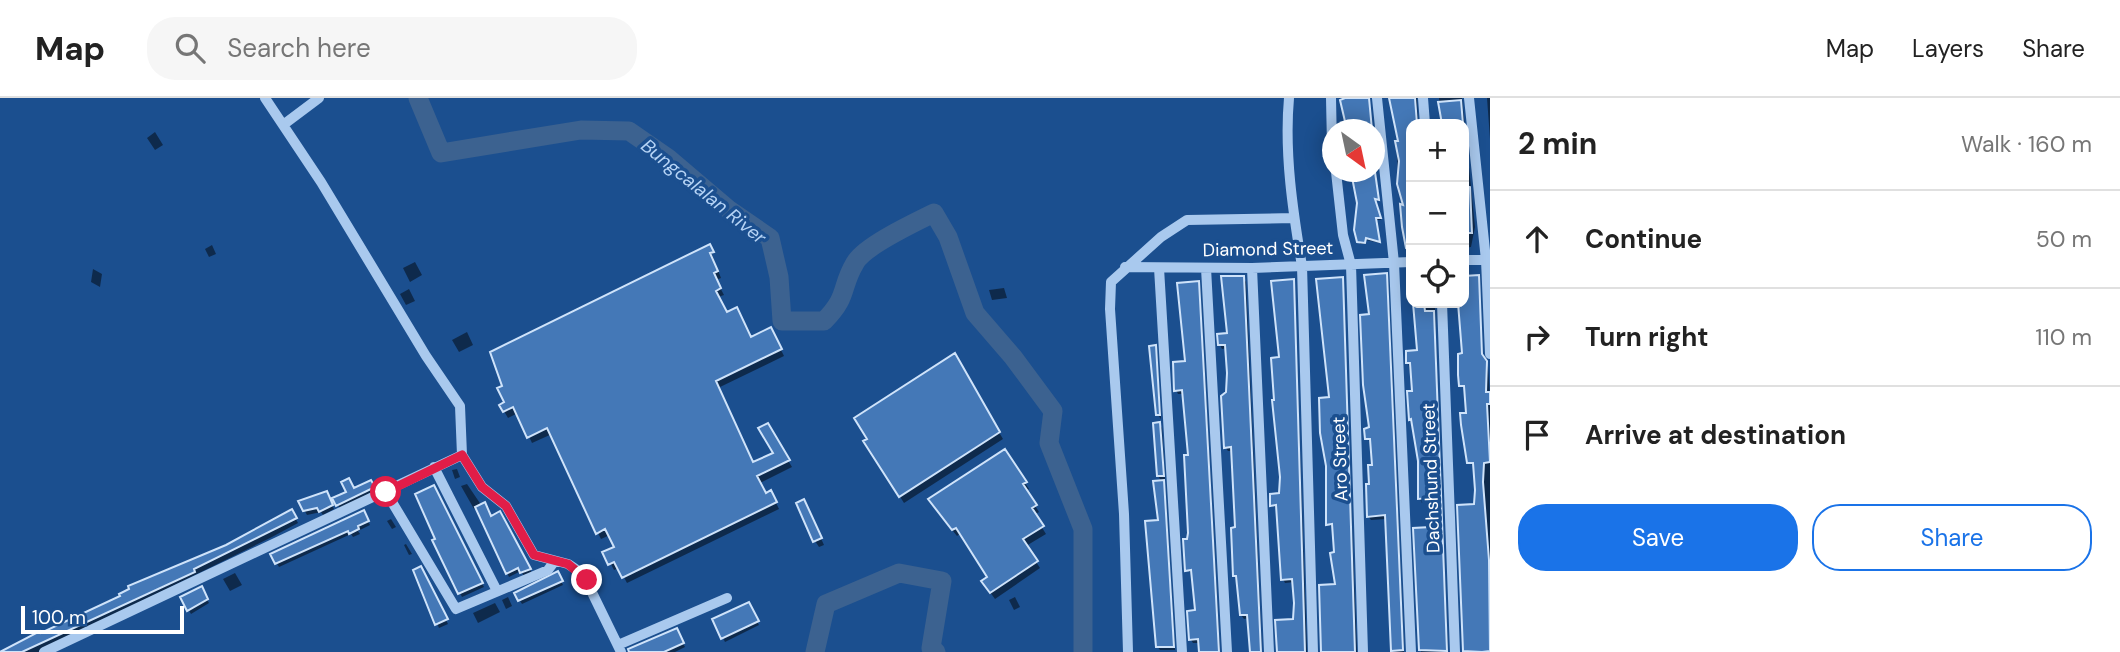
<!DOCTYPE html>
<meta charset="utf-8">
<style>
body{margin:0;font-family:"DM Sans",sans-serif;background:#f6f6f6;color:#222}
.controls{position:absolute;right:21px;top:21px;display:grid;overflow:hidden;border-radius:14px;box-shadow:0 4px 18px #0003}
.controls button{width:63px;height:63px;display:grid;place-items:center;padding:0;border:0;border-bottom:2px solid #e0e0e0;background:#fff;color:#222;font:35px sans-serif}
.compass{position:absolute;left:1322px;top:21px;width:63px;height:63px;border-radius:50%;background:#fff;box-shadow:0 4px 18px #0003;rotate:147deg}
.scale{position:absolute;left:21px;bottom:18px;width:163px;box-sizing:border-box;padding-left:7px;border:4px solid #fff;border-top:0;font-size:19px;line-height:24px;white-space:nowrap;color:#fff;-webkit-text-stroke:5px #1b4f8f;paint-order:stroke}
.stop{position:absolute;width:21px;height:21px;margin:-16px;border:5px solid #e11d48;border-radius:50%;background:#fff}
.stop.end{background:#e11d48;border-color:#fff;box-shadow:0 2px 7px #0008}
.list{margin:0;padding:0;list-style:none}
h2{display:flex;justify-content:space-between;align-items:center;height:91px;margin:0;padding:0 28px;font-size:30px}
h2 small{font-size:23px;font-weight:400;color:#767676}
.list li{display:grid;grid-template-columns:46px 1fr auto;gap:21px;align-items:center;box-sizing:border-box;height:98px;padding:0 28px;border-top:2px solid #e0e0e0}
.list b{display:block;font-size:26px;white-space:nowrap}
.list em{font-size:23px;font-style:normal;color:#767676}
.actions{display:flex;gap:14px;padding:21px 28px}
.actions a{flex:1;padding:16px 0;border:2px solid #1a73e8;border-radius:28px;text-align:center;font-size:24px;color:#1a73e8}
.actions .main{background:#1a73e8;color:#fff}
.icon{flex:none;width:38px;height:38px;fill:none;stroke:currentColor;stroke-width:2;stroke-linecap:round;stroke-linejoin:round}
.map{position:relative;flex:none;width:1490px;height:554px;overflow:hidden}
header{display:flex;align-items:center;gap:42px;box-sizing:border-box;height:98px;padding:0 35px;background:#fff;border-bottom:2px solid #e0e0e0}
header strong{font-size:33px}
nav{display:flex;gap:38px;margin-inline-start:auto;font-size:24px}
.search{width:490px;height:63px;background:#f6f6f6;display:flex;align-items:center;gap:18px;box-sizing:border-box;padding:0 24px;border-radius:28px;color:#767676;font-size:26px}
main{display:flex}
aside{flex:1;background:#fff}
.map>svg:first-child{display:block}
.shadow{fill:#0007}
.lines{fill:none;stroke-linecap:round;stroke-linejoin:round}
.river{stroke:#3c6290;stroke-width:19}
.building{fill:#4478b7;stroke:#cfe3fa;stroke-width:2}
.minor{stroke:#a9c9ee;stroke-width:10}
.route{stroke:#e11d48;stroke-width:9}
.labels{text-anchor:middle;stroke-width:7;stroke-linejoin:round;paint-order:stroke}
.street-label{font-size:18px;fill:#fff;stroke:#1b4f8f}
.water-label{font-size:19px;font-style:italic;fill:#b5d3f5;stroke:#1b4f8f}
</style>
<header>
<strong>Map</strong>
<div class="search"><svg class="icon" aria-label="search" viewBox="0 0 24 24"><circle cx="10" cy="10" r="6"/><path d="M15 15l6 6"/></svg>Search here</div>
<nav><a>Map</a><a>Layers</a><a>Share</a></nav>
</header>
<main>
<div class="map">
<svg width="1490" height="554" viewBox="0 0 1490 554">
<rect width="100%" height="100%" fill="#1b4f8f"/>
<path class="shadow" d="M1390 0H1417L1418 26H1411V150L1399 86 1396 45H1400Z
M1439 0H1462L1475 129 1471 149 1464 150V26H1441Z
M1487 0H1490V41Z
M155 34 163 47 155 52 147 40Z
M1374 57 1379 103H1375L1381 122H1376L1380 145 1366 142V146H1360L1353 74H1374Z
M212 147 216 156 209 159 205 151Z
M709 149 721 180 716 182 724 197 718 199 726 216 751 241 774 238 784 258 718 290 753 366 775 356 767 327 792 369 760 385 765 397 771 394 779 411 627 485 619 470 614 472 605 455 616 450 610 437 601 441 598 435 552 336 532 345 518 315 508 320 501 308Z
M415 164 422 177 410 184 403 170Z
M93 171 102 176 100 189 91 184Z
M1386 177 1388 181 1404 554H1393L1387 421 1371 422 1368 418 1374 368 1372 344 1366 341 1371 330V218Z
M1478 178 1483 261 1488 269 1490 298V554H1465L1459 409 1476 407 1475 368 1469 365 1466 291 1461 288 1464 257 1458 205H1464V180Z
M1243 180 1246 184 1262 554H1252L1249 520 1244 521 1241 517 1235 477 1237 431 1233 353H1228L1225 349 1227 250 1222 251 1220 247 1229 237Z
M1342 181 1357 554H1322L1337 487 1334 430 1328 426 1331 300Z
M1294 183 1307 554H1278L1295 522 1294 484 1285 485 1283 481 1278 411 1272 407 1281 397 1280 260Z
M1198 185 1200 189 1220 554H1201L1200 545H1193L1191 542 1196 514 1193 476 1187 472 1190 358 1184 296H1178L1176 292 1187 265Z
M1004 190 1007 200 992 202 989 192Z
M409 191 415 203 406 207 400 196Z
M1414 205H1439L1435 210 1438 309 1448 554H1421L1415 432 1433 430 1431 404 1422 405 1420 401V363L1410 321 1414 294 1408 264 1419 254Z
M467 234 473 247 459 254 452 242Z
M1155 249 1157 253 1161 321 1158 317Z
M954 258 1003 341 904 405 865 344Z
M1159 326 1162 330 1165 382H1162L1165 388 1175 552H1160L1157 548 1162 384 1158 378Z
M457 371 460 379 455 381 452 372Z
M370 384 376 394 340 411 335 401Z
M1025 385 1029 391 1026 393 1039 414 1034 417 1046 436 1026 448 1040 470 995 501 987 490 989 479 961 435 957 438 933 408Z
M467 386 490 420 499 416 532 475 524 478 521 473 509 479 477 409 474 411 461 388Z
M433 389 484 489 462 499 434 443 437 442Z
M326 395 334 411 323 417 321 414 307 417 300 404Z
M807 410 824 447 819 449 815 443Z
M292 413 298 425 270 440 38 554H5L227 448Z
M363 414 370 427 358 433 360 436 353 439 351 436 279 469 272 457Z
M391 421 396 429 392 431 387 423Z
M406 446 412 456 409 457 404 447Z
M420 470 448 526 439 530 415 473Z
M235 475 242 487 230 493 223 481Z
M557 475 563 487 522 506 516 496Z
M201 491 209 505 191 516 182 500Z
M508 499 512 508 506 511 502 502Z
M1015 499 1020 509 1014 512 1009 502Z
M495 505 500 514 478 525 473 515Z
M748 506 759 527 725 544 714 522Z
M676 532 685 549 675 554H631Z"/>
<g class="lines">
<path class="river" d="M418 0 441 55 581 32 629 33 668 60 728 111 770 140 779 179 782 223H824C849 198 840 190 855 165 864 148 916 124 934 115L948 139 975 215 1013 259 1053 313 1049 345 1083 431V554
M815 554 826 506 899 475 942 483 931 550 936 554"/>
</g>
<path class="building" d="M1345 0H1369L1372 32H1347L1340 2Z
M1389 0H1415L1417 26H1411V75H1408L1411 97V153L1406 150 1402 129 1400 106 1403 107 1397 86 1399 63 1395 43H1398Z
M1461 2 1463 26H1442L1438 4Z
M1351 74H1375L1379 102 1375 101 1381 120H1376L1380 144 1366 140 1365 145 1357 144 1354 132 1357 105Z
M1464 88 1470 89 1472 135H1466Z
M710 146 714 154 710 155 718 173 714 175 721 190 716 193 727 214 737 209 751 239 771 229 782 251 716 283 753 364 773 355 758 330 768 325 790 362 757 378 766 395 771 392 777 404 622 480 614 464 608 467 602 454 614 449 605 431 596 436 547 330 527 340 513 309 503 314 499 307 504 304 497 290 502 288 490 254Z
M1387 175 1403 552 1391 553 1385 417 1367 419 1366 386H1369L1368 367H1372L1370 341H1365L1364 331 1369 329 1363 287 1360 217 1369 216 1364 177Z
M1479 177 1482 256 1487 263 1486 294H1490V306H1487L1490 364 1484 365 1483 384 1489 462 1490 553 1482 554 1463 553 1457 407 1474 406 1475 392 1473 365H1467L1461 327 1460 315H1466L1464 288H1459L1458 277V256L1462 255 1458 205H1464V178Z
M1221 178H1244L1261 554H1250L1247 517H1240L1236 478H1233L1231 430 1235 429 1231 349 1224 350 1221 298 1226 294 1227 275 1225 247H1218L1217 236 1227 235Z
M1343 179 1355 554H1321L1319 487 1335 486 1330 455 1334 454 1332 426 1326 427V368L1320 335 1319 300 1329 299 1316 181Z
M1294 181 1305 554H1277L1275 522 1293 521 1294 505 1292 481 1281 482 1276 407 1270 408V396L1279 395 1280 379 1272 302H1274L1271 260 1279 259 1271 183Z
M1199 183 1219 554H1199L1198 541 1189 542 1187 513 1195 512 1191 472 1185 473 1183 441H1187L1188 435 1184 357H1188L1182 292 1174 293 1173 264 1185 263 1177 185Z
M1413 205H1424L1425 213H1434L1447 553 1419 552 1413 430 1431 429 1429 400 1418 401V363L1411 321 1409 322 1407 293H1412L1410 265H1406V253L1417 252Z
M1156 247 1160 317H1156L1149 248Z
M955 255 1000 334 899 399 863 343 867 341 854 320Z
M1160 324 1164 378H1157L1153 325Z
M1005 351 1027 384 1023 386 1037 407 1032 410 1044 428 1023 441 1038 463 990 495 981 483 987 479 956 430 952 432 928 401Z
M349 380 354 390 371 382 375 389 336 408 332 400 346 394 341 384Z
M1164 382 1174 549H1156L1145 423 1158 422 1153 383Z
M434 387 483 485 458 496 432 442 435 441 415 396Z
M327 393 333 407 319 414 317 410 303 413 298 403Z
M804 401 822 440 813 444 796 405Z
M485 404 491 418 500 413 531 471 520 475 518 470 506 476 475 409Z
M292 411 297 420 194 471 195 474 22 554H0L40 533 41 535 120 498 119 496 129 491 128 488 226 447Z
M364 412 369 423 358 428 359 431 349 436 348 433 275 466 270 456Z
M421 468 448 521 435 527 413 472Z
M558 473 563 483 518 503 514 495Z
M202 488 208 501 187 513 180 499Z
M749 504 759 523 721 541 712 521Z
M677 530 684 545 664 554H629L628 551Z"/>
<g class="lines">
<path class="minor" d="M265 0 321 84 426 258 460 308 462 357 482 389 506 408 534 457 568 466 583 476 621 554
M1289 0C1284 55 1293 114 1302 168L1313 554
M1331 0 1332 48
M1377 0 1394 165 1411 554
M1423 0 1425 26
M1469 0 1486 162 1490 256
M283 27 319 0
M1336 74 1343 137 1351 167 1363 554
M1464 162H1490
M1125 169 1252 170 1411 164
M1159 170 1182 554
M1206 170 1227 554
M1252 170 1269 554
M1442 205 1455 554
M434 369 497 493
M386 394 456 511 548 472 554 464
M618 547 727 500
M44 554 462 357
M1128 554 1124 416 1110 211 1111 184 1161 139 1187 122 1294 120"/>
</g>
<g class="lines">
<path class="route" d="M386 394 462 357 482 389 506 408 534 457 568 466 587 482"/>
</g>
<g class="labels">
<g class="street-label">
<text transform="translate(1268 151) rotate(-1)" y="6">Diamond Street</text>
<text transform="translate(1340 361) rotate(-92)" y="6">Aro Street</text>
<text transform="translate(1431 380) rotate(-92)" y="6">Dachshund Street</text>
</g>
<g class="water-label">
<text transform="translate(704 93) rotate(39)" y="7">Bungcalalan River</text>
</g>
</g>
</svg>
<div class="controls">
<button>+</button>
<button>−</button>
<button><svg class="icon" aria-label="locate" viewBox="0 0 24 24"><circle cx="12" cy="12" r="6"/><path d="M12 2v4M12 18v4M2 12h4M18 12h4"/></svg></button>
</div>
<svg class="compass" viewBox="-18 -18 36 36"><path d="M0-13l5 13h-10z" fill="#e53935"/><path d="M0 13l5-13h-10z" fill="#767676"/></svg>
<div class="scale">100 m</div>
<div class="stop" style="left:386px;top:394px"></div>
<div class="stop end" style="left:587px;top:482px"></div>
</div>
<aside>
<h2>2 min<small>Walk · 160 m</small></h2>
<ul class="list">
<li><svg class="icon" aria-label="ahead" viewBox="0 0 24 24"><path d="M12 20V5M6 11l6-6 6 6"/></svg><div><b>Continue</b></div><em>50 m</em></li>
<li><svg class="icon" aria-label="right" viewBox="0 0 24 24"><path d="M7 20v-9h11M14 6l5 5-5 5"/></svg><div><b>Turn right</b></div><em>110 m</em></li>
<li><svg class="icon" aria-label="arrive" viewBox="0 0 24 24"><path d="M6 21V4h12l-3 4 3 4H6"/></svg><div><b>Arrive at destination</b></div></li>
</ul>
<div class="actions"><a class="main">Save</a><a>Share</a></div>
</aside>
</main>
